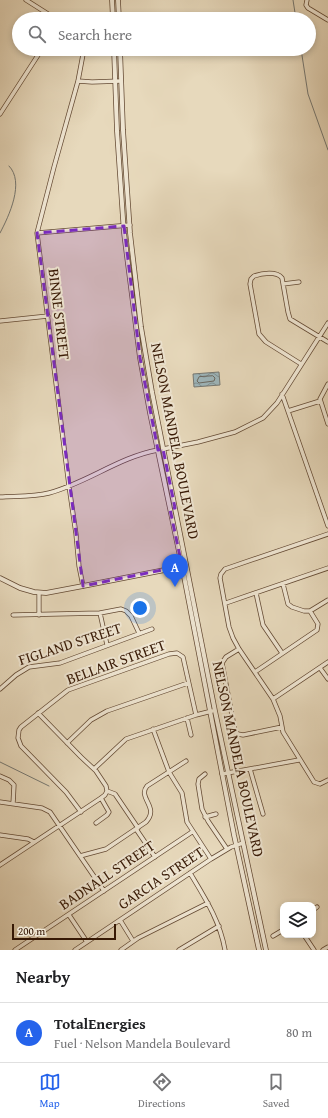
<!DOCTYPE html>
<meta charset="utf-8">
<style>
body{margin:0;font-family:"Gentium Book Plus",serif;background:#f6f6f6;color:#202124}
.controls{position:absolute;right:12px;bottom:12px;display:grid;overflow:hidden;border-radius:8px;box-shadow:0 2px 6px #0003}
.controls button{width:36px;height:36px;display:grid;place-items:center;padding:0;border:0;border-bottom:1px solid #e0e0e0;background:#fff;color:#202124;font:20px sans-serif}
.scale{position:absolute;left:12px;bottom:10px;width:104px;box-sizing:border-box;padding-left:4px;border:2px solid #371905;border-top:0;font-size:11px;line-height:14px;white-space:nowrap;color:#371905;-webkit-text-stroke:3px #efe6d3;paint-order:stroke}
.you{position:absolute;left:140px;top:608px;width:14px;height:14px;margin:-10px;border:3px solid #fff;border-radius:50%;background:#1a73e8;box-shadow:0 0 0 6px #1a73e833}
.badge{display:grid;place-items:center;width:26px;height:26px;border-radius:50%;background:#2563eb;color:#fff;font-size:13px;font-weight:700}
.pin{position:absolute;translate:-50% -33px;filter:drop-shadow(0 1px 2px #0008)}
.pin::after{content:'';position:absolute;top:21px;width:14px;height:12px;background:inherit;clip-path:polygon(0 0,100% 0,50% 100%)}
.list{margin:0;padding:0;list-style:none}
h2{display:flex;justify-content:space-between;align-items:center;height:52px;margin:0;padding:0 16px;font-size:17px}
h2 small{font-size:13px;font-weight:400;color:#757577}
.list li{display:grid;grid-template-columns:26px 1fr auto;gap:12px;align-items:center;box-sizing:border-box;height:60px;padding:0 16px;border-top:1px solid #e0e0e0}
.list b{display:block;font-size:15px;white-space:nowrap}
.list p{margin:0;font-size:13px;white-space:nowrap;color:#757577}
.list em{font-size:13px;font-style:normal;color:#757577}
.icon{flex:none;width:22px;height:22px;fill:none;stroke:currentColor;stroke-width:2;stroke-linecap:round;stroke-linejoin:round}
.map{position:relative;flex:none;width:328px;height:950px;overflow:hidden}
.search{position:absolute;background:#fff;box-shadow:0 2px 6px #0003;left:12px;right:12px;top:12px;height:44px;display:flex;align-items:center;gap:10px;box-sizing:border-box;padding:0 14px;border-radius:22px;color:#757577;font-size:15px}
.sheet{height:112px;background:#fff}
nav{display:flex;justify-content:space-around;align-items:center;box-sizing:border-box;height:56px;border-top:1px solid #e0e0e0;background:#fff;font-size:11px;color:#757577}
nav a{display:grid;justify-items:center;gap:2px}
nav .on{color:#2563eb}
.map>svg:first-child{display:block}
.water{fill:url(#water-waves);stroke:#757873}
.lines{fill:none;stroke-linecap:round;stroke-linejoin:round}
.shore{stroke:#6a6861;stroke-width:1}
.stream{stroke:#757873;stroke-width:1}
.minor-casing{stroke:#634933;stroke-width:5}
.tertiary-casing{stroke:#634933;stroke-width:5.5}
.minor{stroke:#efe6d3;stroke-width:3.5}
.tertiary{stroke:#efe6d3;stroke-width:4}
.marked{fill:#7b2cbf;fill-opacity:0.2;stroke:#7b2cbf;stroke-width:3;stroke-dasharray:8 5;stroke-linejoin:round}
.labels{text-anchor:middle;stroke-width:4;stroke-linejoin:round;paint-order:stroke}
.street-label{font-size:15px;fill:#371905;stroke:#efe6d3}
</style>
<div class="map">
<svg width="328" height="950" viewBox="0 0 328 950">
<defs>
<pattern id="water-waves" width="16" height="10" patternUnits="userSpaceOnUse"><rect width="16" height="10" fill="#9eb7bd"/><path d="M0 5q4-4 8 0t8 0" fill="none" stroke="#829498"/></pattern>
</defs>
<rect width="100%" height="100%" fill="#e7d9bc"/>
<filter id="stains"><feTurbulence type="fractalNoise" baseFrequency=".005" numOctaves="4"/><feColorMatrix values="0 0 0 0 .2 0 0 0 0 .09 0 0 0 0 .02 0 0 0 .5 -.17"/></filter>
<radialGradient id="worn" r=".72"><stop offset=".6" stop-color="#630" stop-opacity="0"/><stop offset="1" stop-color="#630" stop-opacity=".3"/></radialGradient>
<path class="water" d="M219 372 220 385 194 387 193 374Z"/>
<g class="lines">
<path class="shore" d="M213 376 215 378 214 381 199 383 197 381 199 377Z"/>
<path class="stream" d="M293 0 296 19
M301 49 308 94 328 150
M0 233C9 216 25 182 9 166
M0 762 49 786"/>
<g class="minor-casing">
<path id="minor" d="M26 0 56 19
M307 0 306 5 308 8 328 20
M78 81 92 82 121 81
M0 114 42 49
M37 233 130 225
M283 284 299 282
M0 321 48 316
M301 364 266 342 259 334 250 284 251 279 254 276C262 273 277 271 282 278L288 312 290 319 328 342
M328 384 320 399 328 424
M282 394 328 526
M288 411 320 401
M163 449 198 442 235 432 263 418 277 403 328 323
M0 497C16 496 34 497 49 493 87 483 119 457 158 450
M328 534 225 569 221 574 220 578 229 627 233 638 239 649 273 699 280 716 283 732 314 782 320 784 328 780
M283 584 288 604 292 607 304 611H310L328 600
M83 586 79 566 76 534 69 486 37 233 54 167 78 81 84 49
M39 593V615
M256 593 263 625 282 653
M226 603 328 568
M100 613 107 645
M13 615 100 613 121 609 126 611 131 616 139 633
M239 649 226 657 222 663 235 731 238 734 243 735 282 727
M320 668 328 679
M255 672 317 630 318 624 310 611
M0 689 16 675 29 667 60 663 152 629
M273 699 328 662
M38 713 81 757 96 771 106 786 107 791
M187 718 191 735
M153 729 169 772 182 793 187 822 211 859
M67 743 91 720 107 711 188 683
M94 769 126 739 196 715 212 711
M250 769 263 814
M205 774 199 779 198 784 202 809 208 821 227 849
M222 774 299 760
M0 776 9 780 14 785 13 804
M107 791 115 794 138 828
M0 802 42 808 50 812 104 891
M81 812 66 792 21 746 18 738 19 730 21 727 68 690 169 654 177 653 183 657 196 715
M205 817 216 814
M96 823 107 815 109 812 101 798
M136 829 155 857
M0 835 28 839 34 842
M80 856 106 849 146 822C160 807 137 798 147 786L186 761
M0 865 101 798 105 795 107 791
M190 873C205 898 220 921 225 950
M313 910 317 907
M69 915 87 942
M120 920 133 941
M304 935 314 950
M273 936 283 930
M15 950 192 832
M75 950 211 859 231 847 243 843
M121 950 138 938 208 903
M179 950 219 926
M323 950 328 947"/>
</g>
<g class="tertiary-casing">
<path id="tertiary" d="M112 0 113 19
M118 0 119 19
M114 49 117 131 124 233 140 358 150 413 182 566 234 835 259 950
M120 49 123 130 130 233 141 327 152 392 215 711 266 950
M0 578 20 588 34 592 46 593 83 586 185 566"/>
</g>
<use href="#minor" class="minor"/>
<use href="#tertiary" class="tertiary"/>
</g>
<path class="marked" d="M124 226 140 358 158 450 163 449 175 508 170 509 182 566 83 586 37 233Z"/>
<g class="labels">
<g class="street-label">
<text transform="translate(59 314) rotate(83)" y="5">BINNE STREET</text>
<text transform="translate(175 441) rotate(79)" y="5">NELSON MANDELA BOULEVARD</text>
<text transform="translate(70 644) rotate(-18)" y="5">FIGLAND STREET</text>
<text transform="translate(116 662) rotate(-20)" y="5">BELLAIR STREET</text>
<text transform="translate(238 759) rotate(78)" y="5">NELSON MANDELA BOULEVARD</text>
<text transform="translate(107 875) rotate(-34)" y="5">BADNALL STREET</text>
<text transform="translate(161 878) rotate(-34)" y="5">GARCIA STREET</text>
</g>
</g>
<rect width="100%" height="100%" filter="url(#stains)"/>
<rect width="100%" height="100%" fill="url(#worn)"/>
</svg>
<div class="controls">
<button><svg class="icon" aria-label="layers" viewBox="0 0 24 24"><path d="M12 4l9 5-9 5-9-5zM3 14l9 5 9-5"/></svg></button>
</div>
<div class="scale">200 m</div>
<div class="you"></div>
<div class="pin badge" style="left:175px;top:587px">A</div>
<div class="search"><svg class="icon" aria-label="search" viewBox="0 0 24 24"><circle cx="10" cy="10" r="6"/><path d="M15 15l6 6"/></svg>Search here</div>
</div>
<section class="sheet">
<h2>Nearby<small></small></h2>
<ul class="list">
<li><span class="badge">A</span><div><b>TotalEnergies</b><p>Fuel · Nelson Mandela Boulevard</p></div><em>80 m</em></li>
</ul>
</section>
<nav>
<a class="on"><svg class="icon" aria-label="map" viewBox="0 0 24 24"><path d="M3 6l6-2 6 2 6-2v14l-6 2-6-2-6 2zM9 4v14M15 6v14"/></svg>Map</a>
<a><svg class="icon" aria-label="directions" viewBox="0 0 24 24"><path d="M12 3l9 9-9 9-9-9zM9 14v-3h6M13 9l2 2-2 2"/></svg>Directions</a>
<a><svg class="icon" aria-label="saved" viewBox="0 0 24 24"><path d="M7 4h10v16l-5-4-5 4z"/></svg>Saved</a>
</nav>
